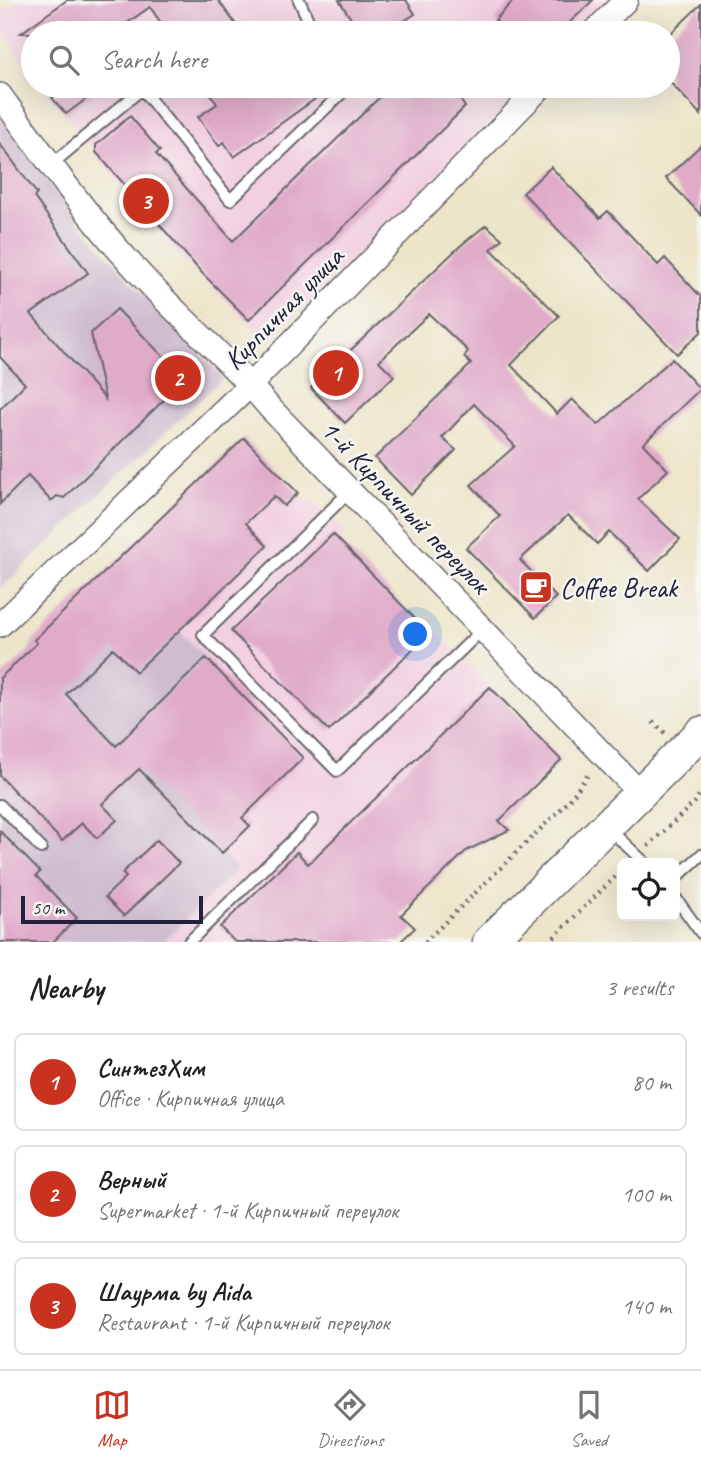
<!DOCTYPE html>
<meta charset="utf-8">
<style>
body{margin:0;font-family:Caveat,sans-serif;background:#f6f6f6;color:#202124}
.controls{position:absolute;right:21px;bottom:21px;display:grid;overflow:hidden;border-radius:10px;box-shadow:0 7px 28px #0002}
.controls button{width:63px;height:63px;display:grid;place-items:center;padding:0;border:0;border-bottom:2px solid #e0e0e0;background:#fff;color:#202124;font:35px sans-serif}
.scale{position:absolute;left:21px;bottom:18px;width:182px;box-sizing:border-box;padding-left:7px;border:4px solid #22223b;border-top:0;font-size:19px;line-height:24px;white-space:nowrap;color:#22223b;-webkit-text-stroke:5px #f6f6f2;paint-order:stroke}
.you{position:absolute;left:416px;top:635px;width:24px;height:24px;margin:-18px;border:5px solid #fff;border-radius:50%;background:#1a73e8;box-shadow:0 0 0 10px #1a73e833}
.badge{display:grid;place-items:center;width:46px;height:46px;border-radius:50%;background:#c8321e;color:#fff;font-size:23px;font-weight:700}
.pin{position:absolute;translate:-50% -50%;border:4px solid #fff;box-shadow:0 2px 7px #0006}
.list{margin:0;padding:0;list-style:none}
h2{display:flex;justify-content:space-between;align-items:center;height:91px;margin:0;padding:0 28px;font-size:30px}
h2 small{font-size:23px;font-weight:400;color:#757577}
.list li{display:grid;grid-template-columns:46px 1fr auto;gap:21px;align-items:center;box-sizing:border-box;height:98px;margin:0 14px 14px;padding:0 14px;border:2px solid #e0e0e0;border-radius:10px}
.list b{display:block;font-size:26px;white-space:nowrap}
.list p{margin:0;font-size:23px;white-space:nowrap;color:#757577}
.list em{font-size:23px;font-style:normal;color:#757577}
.icon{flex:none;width:38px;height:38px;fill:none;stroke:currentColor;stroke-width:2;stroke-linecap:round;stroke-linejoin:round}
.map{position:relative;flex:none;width:701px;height:942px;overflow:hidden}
.search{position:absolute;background:#fff;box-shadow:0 7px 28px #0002;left:21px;right:21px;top:21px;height:77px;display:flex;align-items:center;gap:18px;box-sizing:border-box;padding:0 24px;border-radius:38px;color:#757577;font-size:26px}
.sheet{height:427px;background:#fff}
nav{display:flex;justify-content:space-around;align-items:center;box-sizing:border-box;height:98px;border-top:2px solid #e0e0e0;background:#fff;font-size:19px;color:#757577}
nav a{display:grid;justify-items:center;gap:4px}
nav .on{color:#c8321e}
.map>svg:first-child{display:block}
.built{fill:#f2cfe1}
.industrial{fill:#cfbdcf}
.building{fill:#e0aac9}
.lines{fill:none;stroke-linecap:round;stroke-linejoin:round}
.service-casing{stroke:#69666d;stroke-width:14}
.minor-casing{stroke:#69666d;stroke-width:26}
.secondary-casing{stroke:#69666d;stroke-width:35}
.path{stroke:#69666d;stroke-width:4.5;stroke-dasharray:2 5;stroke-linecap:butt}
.service{stroke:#fff;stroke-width:10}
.minor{stroke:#fff;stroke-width:23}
.secondary{stroke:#fff;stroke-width:32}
.labels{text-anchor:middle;stroke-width:5;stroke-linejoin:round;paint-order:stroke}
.street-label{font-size:28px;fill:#22223b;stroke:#f6f6f2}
.poi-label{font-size:28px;fill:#22223b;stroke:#f6f6f2;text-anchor:start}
</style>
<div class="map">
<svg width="701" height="942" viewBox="0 0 701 942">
<rect width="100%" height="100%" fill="#f6f6f2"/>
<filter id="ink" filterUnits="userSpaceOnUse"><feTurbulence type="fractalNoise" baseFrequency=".0143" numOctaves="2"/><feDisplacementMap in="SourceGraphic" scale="14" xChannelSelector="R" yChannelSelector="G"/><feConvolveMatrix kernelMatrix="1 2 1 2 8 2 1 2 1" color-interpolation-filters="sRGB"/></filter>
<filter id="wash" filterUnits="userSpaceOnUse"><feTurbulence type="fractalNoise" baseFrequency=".00686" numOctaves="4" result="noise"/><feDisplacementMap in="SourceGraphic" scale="28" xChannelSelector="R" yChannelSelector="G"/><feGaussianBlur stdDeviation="1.57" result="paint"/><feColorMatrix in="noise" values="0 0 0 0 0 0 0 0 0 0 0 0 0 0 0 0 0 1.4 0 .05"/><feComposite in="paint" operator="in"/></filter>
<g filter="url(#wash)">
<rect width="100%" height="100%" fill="#ede5c9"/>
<path class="built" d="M19 0H616L582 33H33V75L0 29V13Z
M41 86H528L268 342 172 248Z
M298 493 308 503 312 499 346 533 339 540 429 633 434 629 561 760 499 820 509 830 466 851 401 914 415 928 404 939 390 925 383 942H163L237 869 117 746 205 659 179 631 267 546 246 523 274 496 284 506Z"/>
<path class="industrial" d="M0 116 79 221 129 279 223 378 0 589Z
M179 631 206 658 117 746 237 869 163 942H0V678L27 653 34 640 76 683 113 648 136 672Z"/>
<g id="blocks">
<path class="building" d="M67 0H218L242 33H168L150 7 113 33H21Z
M339 0H406L415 14 385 33H360Z
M514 0H593L559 33H508L495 20Z
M701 4V115L668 80V36Z
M67 86H104L66 114 52 98Z
M205 86H306L315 99 234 157 224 142 219 146 198 117 217 104Z
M391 86H452L465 107 249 320 201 272 96 152V145L130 116 160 151 156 154 233 241Z
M0 144 37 194 34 197 88 273 31 314 105 399 91 333 117 309 185 379 64 498 57 496 51 501 28 476 0 504V409L25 384 0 357Z
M701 145V215L666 178Z
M551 167 600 218 608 211 658 265 665 258 701 297V332L677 354 523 193Z
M486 225 502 239 491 249 559 316 511 365 557 414 572 399 598 425 672 359 700 389 643 444 668 470 638 499 680 539 649 571 609 532 597 544 568 515 520 560 556 597 535 618 466 548 500 516 471 485 515 446 474 404 442 438 456 450 411 495 375 458 471 364 464 357 468 351 429 314 379 361 394 376 345 423 311 388 459 247Z
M244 438 298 493 284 506 274 496 246 523 267 546 136 672 113 648 66 694 116 746 206 658 303 758 242 818 250 826 222 853 139 769 102 804 117 820 97 838 82 823 62 841 0 776V678L37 643 34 640Z
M333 534 429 633 329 731 231 631Z
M490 687 561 760 499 821 509 830 466 851 401 915 415 928 400 942H235L220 927 297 852 308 864Z
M0 831 40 872 36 876 77 918 53 942H0Z
M157 840 179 863 124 916 105 897 126 877 122 873Z"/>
</g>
</g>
<g filter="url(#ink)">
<use href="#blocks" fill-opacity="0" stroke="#69666d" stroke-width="2"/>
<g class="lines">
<g class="service-casing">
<path id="service" d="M299 0 314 33
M142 89 230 200 342 93 339 86
M51 165 142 89 139 86
M350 491 203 635 337 771 483 629
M0 805 41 848
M609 829 645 863
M675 879 701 855
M675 897 701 933
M189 942 313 820"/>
</g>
<g class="minor-casing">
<path id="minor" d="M593 33 626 0
M0 95C42 153 84 212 132 265 176 315 227 357 270 408L640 793
M0 625 250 385 542 86"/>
</g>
<g class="secondary-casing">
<path id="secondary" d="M489 942 701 733"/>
</g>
<path class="path" d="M653 722 665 733
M648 846 695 802 701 792
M425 942 568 802 590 772
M549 942 622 870"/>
<use href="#service" class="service"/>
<use href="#minor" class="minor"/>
<use href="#secondary" class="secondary"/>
</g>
</g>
<defs>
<g id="cafe-square" transform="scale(1.75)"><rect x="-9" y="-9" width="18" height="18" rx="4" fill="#c8321e" stroke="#f6f6f2"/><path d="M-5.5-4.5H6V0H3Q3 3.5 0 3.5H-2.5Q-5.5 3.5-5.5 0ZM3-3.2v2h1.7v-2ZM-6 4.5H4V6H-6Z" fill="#fff"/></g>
</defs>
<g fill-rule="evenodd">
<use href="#cafe-square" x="536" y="587"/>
</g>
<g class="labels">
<g class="street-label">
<text transform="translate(283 308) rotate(-46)" y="10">Кирпичная улица</text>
<text transform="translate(406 506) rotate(46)" y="10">1-й Кирпичный переулок</text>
</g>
<g class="poi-label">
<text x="560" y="597">Coffee Break</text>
</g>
</g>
</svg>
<div class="controls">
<button><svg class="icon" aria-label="locate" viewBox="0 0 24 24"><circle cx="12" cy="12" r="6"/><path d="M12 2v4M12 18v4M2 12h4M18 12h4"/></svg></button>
</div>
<div class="scale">50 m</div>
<div class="you"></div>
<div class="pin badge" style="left:336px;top:373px">1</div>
<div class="pin badge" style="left:178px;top:378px">2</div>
<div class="pin badge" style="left:146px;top:201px">3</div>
<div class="search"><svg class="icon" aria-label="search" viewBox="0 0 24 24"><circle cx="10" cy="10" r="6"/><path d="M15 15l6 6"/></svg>Search here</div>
</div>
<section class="sheet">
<h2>Nearby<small>3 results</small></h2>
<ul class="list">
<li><span class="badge">1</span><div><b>СинтезХим</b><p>Office · Кирпичная улица</p></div><em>80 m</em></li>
<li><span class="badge">2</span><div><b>Верный</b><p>Supermarket · 1-й Кирпичный переулок</p></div><em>100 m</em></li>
<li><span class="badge">3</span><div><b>Шаурма by Aida</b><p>Restaurant · 1-й Кирпичный переулок</p></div><em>140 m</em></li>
</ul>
</section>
<nav>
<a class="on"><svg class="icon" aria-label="map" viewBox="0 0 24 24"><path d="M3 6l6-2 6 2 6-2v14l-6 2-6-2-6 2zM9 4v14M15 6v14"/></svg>Map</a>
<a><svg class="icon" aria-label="directions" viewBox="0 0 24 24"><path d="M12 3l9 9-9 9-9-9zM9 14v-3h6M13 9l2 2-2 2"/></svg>Directions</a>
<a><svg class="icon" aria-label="saved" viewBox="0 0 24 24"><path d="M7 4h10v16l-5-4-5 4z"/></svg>Saved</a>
</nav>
